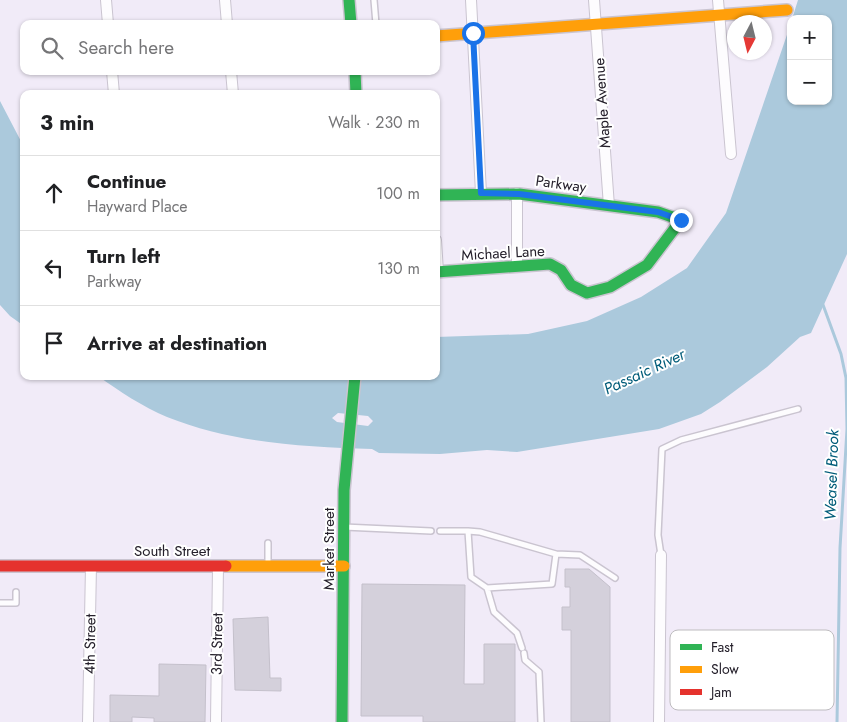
<!DOCTYPE html>
<meta charset="utf-8">
<style>
body{margin:0;font-family:Jost,sans-serif;background:#f6f6f6;color:#202124}
.controls{position:absolute;right:15px;top:15px;display:grid;overflow:hidden;border-radius:10px;box-shadow:0 1px 4px #0004}
.controls button{width:45px;height:45px;display:grid;place-items:center;padding:0;border:0;border-bottom:1px solid #e0e0e0;background:#fff;color:#202124;font:25px sans-serif}
.compass{position:absolute;left:727px;top:15px;width:45px;height:45px;border-radius:50%;background:#fff;box-shadow:0 1px 4px #0004;rotate:187deg}
.stop{position:absolute;width:15px;height:15px;margin:-11px;border:4px solid #1a73e8;border-radius:50%;background:#fff}
.stop.end{background:#1a73e8;border-color:#fff;box-shadow:0 1px 5px #0008}
.list{margin:0;padding:0;list-style:none}
h2{display:flex;justify-content:space-between;align-items:center;height:65px;margin:0;padding:0 20px;font-size:21px}
h2 small{font-size:16px;font-weight:400;color:#757577}
.list li{display:grid;grid-template-columns:32px 1fr auto;gap:15px;align-items:center;box-sizing:border-box;height:75px;padding:0 20px;border-top:1px solid #e0e0e0}
.list b{display:block;font-size:19px;white-space:nowrap}
.list p{margin:0;font-size:16px;white-space:nowrap;color:#757577}
.list em{font-size:16px;font-style:normal;color:#757577}
.icon{flex:none;width:28px;height:28px;fill:none;stroke:currentColor;stroke-width:2;stroke-linecap:round;stroke-linejoin:round}
.map{position:relative;flex:none;width:847px;height:722px;overflow:hidden}
.search{position:absolute;background:#fff;box-shadow:0 1px 4px #0004;left:20px;top:20px;width:420px;height:55px;display:flex;align-items:center;gap:12px;box-sizing:border-box;padding:0 18px;border-radius:10px;color:#757577;font-size:19px}
.panel{position:absolute;background:#fff;box-shadow:0 1px 4px #0004;left:20px;top:90px;width:420px;height:290px;border-radius:10px}
.map>svg:first-child{display:block}
.water{fill:#abc9dc;fill-rule:evenodd}
.lines{fill:none;stroke-linecap:round;stroke-linejoin:round}
.stream{stroke:#abc9dc;stroke-width:3}
.building{fill:#d4d0db;stroke:#c4c0cb}
.lane-casing{stroke:#cac4d0;stroke-width:8}
.street-casing{stroke:#cac4d0;stroke-width:12}
.fast-casing{stroke:#cac4d0;stroke-width:14}
.slow-casing{stroke:#cac4d0;stroke-width:14}
.jam-casing{stroke:#cac4d0;stroke-width:14}
.lane{stroke:#fdfcfe;stroke-width:5}
.street{stroke:#fdfcfe;stroke-width:10}
.fast{stroke:#30b455;stroke-width:11}
.slow{stroke:#ff9f0a;stroke-width:11}
.jam{stroke:#e5322d;stroke-width:11}
.route{stroke:#1a73e8;stroke-width:6}
.labels{text-anchor:middle;stroke-width:4;stroke-linejoin:round;paint-order:stroke}
.street-label{font-size:15px;fill:#25202b;stroke:#fff}
.water-label{font-size:16px;font-style:italic;fill:#005c79;stroke:#fff}
.key{fill:#fff;stroke:#bebcbf;stroke-width:1}
.key-label{font-size:14px;fill:#25202b}
</style>
<div class="map">
<svg width="847" height="722" viewBox="0 0 847 722">
<rect width="100%" height="100%" fill="#f1ebf8"/>
<path class="water" d="M798 0H847V254L811 333 800 337 767 367 720 402 701 414 659 429 517 452 487 450 440 454 379 453 372 449C303 447 232 443 167 417 143 407 119 391 98 376H436V337L528 334 587 321 641 297 687 268 726 213 791 23V101H828V19H792ZM338 413 368 416 373 421 368 426 337 422 332 418Z
M0 101 24 147V326L10 316 0 305Z"/>
<g class="lines">
<path class="stream" d="M822 302 841 354 846 378 847 429 840 548 837 722"/>
</g>
<path class="building" d="M565 569H589L610 587V722H571V630H562V607H570V587H565Z
M362 584 465 585 464 684H484V644H515V722H423V716H361Z
M268 617 270 678H281V691L235 690 233 619Z
M159 664 206 665 205 722H154V718L132 717V722H110V695L159 696Z"/>
<g class="lines">
<g class="lane-casing">
<path id="lane" d="M374 0 376 24
M344 527 431 531
M440 531H468L471 577 487 588 552 584 556 554 580 555 615 578
M468 531 480 532 556 554
M661 555 658 535 662 449 681 440 798 409
M268 563V543
M487 588 494 612 517 633 522 648
M0 603H16V592
M524 653 525 660 539 672 541 722"/>
</g>
<g class="street-casing">
<path id="street" d="M106 0 108 24
M225 0 227 24
M471 0 481 193
M594 0 609 206
M718 0 731 154
M112 71 114 94
M231 71 233 94
M436 240 438 272
M517 266V193
M88 722 91 566
M216 722 218 566
M659 722 661 555"/>
</g>
<g class="fast-casing">
<path id="fast" d="M349 0 351 24
M355 71 356 94
M436 195 519 194 658 212 681 220 647 265 610 287 587 293 571 285 561 270 550 264 436 272
M342 722 344 490 355 376"/>
</g>
<g class="slow-casing">
<path id="slow" d="M436 36 787 10
M226 566H344"/>
</g>
<g class="jam-casing">
<path id="jam" d="M0 566H226"/>
</g>
<use href="#lane" class="lane"/>
<use href="#street" class="street"/>
<use href="#fast" class="fast"/>
<use href="#slow" class="slow"/>
<use href="#jam" class="jam"/>
</g>
<g class="lines">
<path class="route" d="M473 33 481 193 519 194 658 212 681 220"/>
</g>
<g class="labels">
<g class="street-label">
<text transform="translate(602 103) rotate(-94)" y="5">Maple Avenue</text>
<text transform="translate(561 184) rotate(8)" y="5">Parkway</text>
<text transform="translate(503 253) rotate(-3)" y="5">Michael Lane</text>
<text transform="translate(329 549) rotate(-90)" y="5">Market Street</text>
<text x="172" y="556">South Street</text>
<text transform="translate(90 644) rotate(-89)" y="5">4th Street</text>
<text transform="translate(217 644) rotate(-89)" y="5">3rd Street</text>
</g>
<g class="water-label">
<text transform="translate(644 371) rotate(-25)" y="6">Passaic River</text>
<text transform="translate(831 475) rotate(-88)" y="6">Weasel Brook</text>
</g>
</g>
<rect x="670" y="630" width="164" height="80" rx="8" class="key"/>
<rect x="680" y="644" width="22" height="6" fill="#30b455"/>
<rect x="680" y="666" width="22" height="7" fill="#ff9f0a"/>
<rect x="680" y="689" width="22" height="6" fill="#e5322d"/>
<g class="key-label">
<text x="711" y="652">Fast</text>
<text x="711" y="674">Slow</text>
<text x="711" y="697">Jam</text>
</g>
</svg>
<div class="controls">
<button>+</button>
<button>−</button>
</div>
<svg class="compass" viewBox="-18 -18 36 36"><path d="M0-13l5 13h-10z" fill="#e53935"/><path d="M0 13l5-13h-10z" fill="#757577"/></svg>
<div class="stop" style="left:473px;top:33px"></div>
<div class="stop end" style="left:681px;top:220px"></div>
<div class="search"><svg class="icon" aria-label="search" viewBox="0 0 24 24"><circle cx="10" cy="10" r="6"/><path d="M15 15l6 6"/></svg>Search here</div>
<section class="panel">
<h2>3 min<small>Walk · 230 m</small></h2>
<ul class="list">
<li><svg class="icon" aria-label="ahead" viewBox="0 0 24 24"><path d="M12 20V5M6 11l6-6 6 6"/></svg><div><b>Continue</b><p>Hayward Place</p></div><em>100 m</em></li>
<li><svg class="icon" aria-label="left" viewBox="0 0 24 24"><path d="M17 20v-9H6M10 6l-5 5 5 5"/></svg><div><b>Turn left</b><p>Parkway</p></div><em>130 m</em></li>
<li><svg class="icon" aria-label="arrive" viewBox="0 0 24 24"><path d="M6 21V4h12l-3 4 3 4H6"/></svg><div><b>Arrive at destination</b></div></li>
</ul>
</section>
</div>
